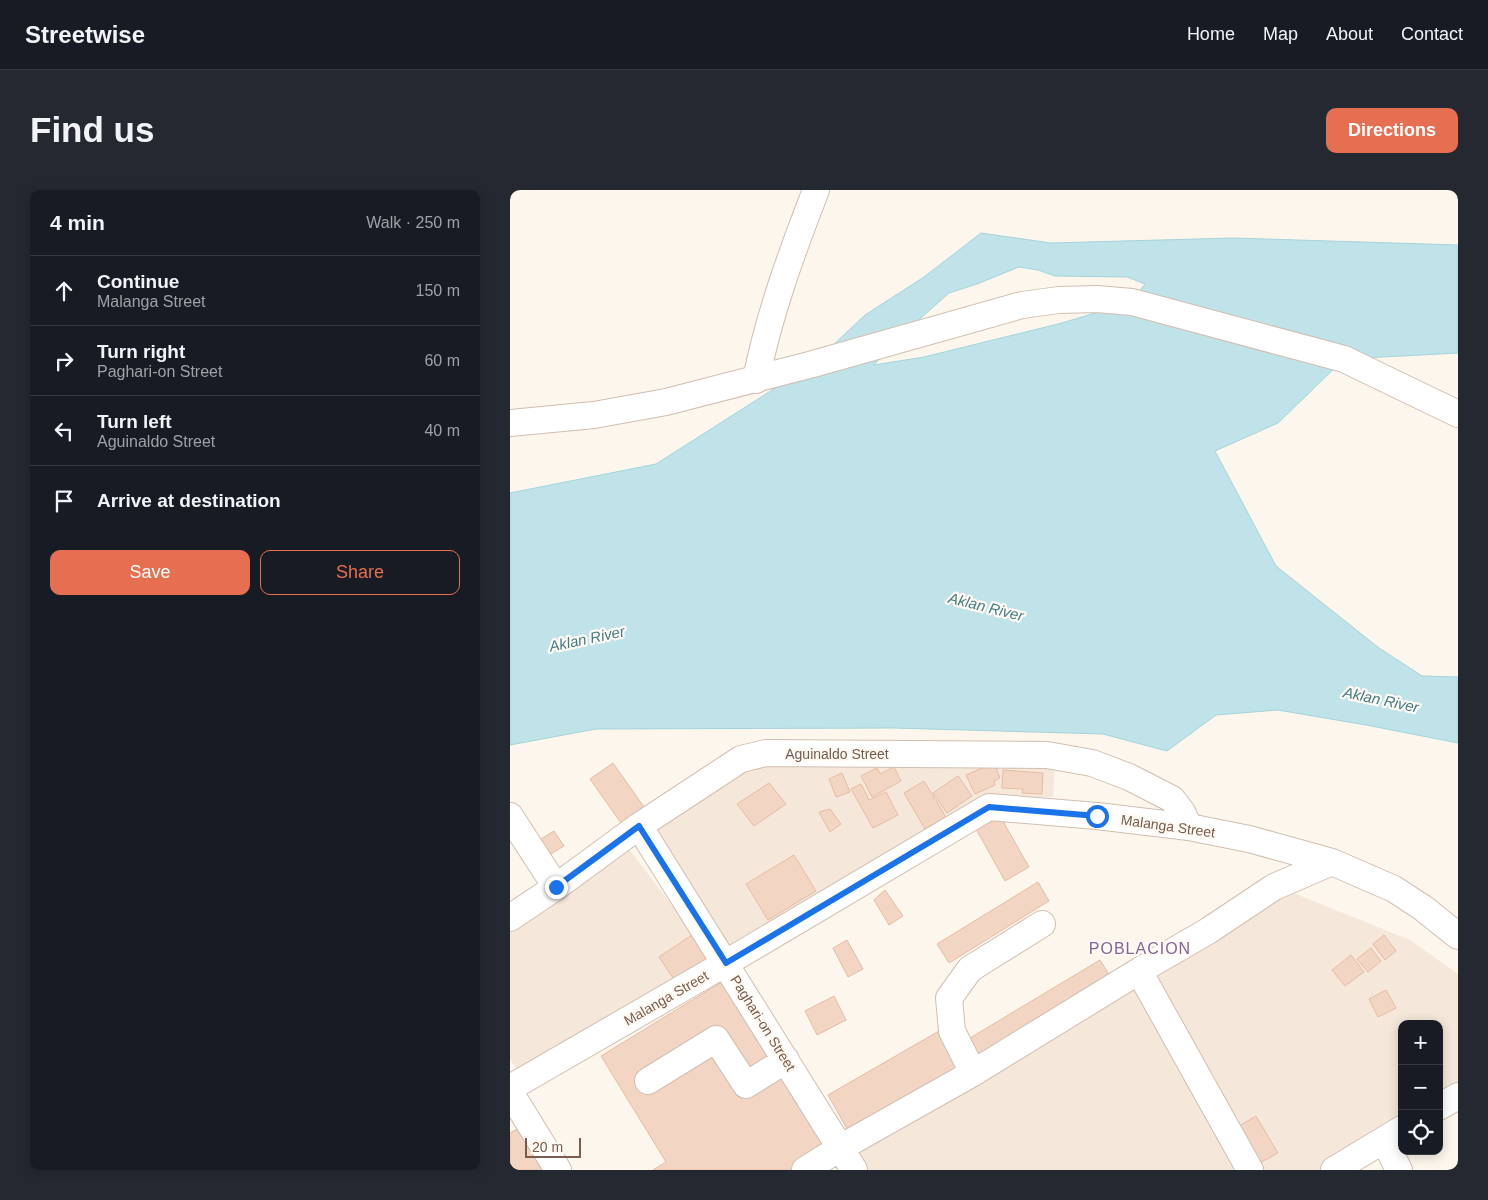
<!DOCTYPE html>
<meta charset="utf-8">
<style>
body{margin:0;font-family:Arial,sans-serif;background:#242831;color:#f1f3f6}
.controls{position:absolute;right:15px;bottom:15px;display:grid;overflow:hidden;border-radius:10px;box-shadow:0 2px 12px #0003}
.controls button{width:45px;height:45px;display:grid;place-items:center;padding:0;border:0;border-bottom:1px solid #363941;background:#171b24;color:#f1f3f6;font:25px sans-serif}
.scale{position:absolute;left:15px;bottom:12px;width:56px;box-sizing:border-box;padding-left:5px;border:2px solid #7a5c4d;border-top:0;font-size:14px;line-height:18px;white-space:nowrap;color:#7a5c4d;-webkit-text-stroke:4px #fffaf3;paint-order:stroke}
.stop{position:absolute;width:15px;height:15px;margin:-11px;border:4px solid #1a73e8;border-radius:50%;background:#fff}
.stop.end{background:#1a73e8;border-color:#fff;box-shadow:0 1px 5px #0008}
.list{margin:0;padding:0;list-style:none}
h2{display:flex;justify-content:space-between;align-items:center;height:65px;margin:0;padding:0 20px;font-size:21px}
h2 small{font-size:16px;font-weight:400;color:#9ea1a6}
.list li{display:grid;grid-template-columns:32px 1fr auto;gap:15px;align-items:center;box-sizing:border-box;height:70px;padding:0 20px;border-top:1px solid #363941}
.list b{display:block;font-size:19px;white-space:nowrap}
.list p{margin:0;font-size:16px;white-space:nowrap;color:#9ea1a6}
.list em{font-size:16px;font-style:normal;color:#9ea1a6}
.actions{display:flex;gap:10px;padding:15px 20px}
.actions a{flex:1;padding:11px 0;border:1px solid #e76f51;border-radius:10px;text-align:center;font-size:18px;color:#e76f51}
.actions .main{background:#e76f51;color:#fff}
.icon{flex:none;width:28px;height:28px;fill:none;stroke:currentColor;stroke-width:2;stroke-linecap:round;stroke-linejoin:round}
.map{position:relative;flex:none;width:948px;height:980px;overflow:hidden;border-radius:10px}
header{display:flex;align-items:center;gap:30px;box-sizing:border-box;height:70px;padding:0 25px;background:#171b24;border-bottom:1px solid #363941}
header strong{font-size:24px}
nav{display:flex;gap:28px;margin-inline-start:auto;font-size:18px}
.intro{display:flex;align-items:center;justify-content:space-between;box-sizing:border-box;height:120px;padding:0 30px}
h1{margin:0;font-size:35px}
.button{padding:12px 22px;border-radius:10px;background:#e76f51;color:#fff;font-size:18px;font-weight:700}
main{display:flex;gap:30px;padding:0 30px}
aside{flex:1;background:#171b24;border-radius:10px;box-shadow:0 2px 12px #0003}
.map>svg:first-child{display:block}
.residential{fill:#f5e8da}
.water{fill:#bfe3e8;stroke:#a5d3da;fill-rule:evenodd}
.building{fill:#f3d5c3;stroke:#e6bba3}
.lines{fill:none;stroke-linecap:round;stroke-linejoin:round}
.minor-casing{stroke:#d1beb0;stroke-width:28}
.minor{stroke:#fff;stroke-width:26}
.route{stroke:#1a73e8;stroke-width:6}
.labels{text-anchor:middle;stroke-width:4.5;stroke-linejoin:round;paint-order:stroke}
.street-label{font-size:14px;fill:#7a5c4d;stroke:#fffaf3}
.water-label{font-size:15px;font-style:italic;fill:#437c86;stroke:#fffaf3}
.quarter-label{font-size:16px;letter-spacing:1px;fill:#846695;stroke:#fffaf3}
</style>
<header>
<strong>Streetwise</strong>
<nav><a>Home</a><a>Map</a><a>About</a><a>Contact</a></nav>
</header>
<div class="intro"><h1>Find us</h1><a class="button">Directions</a></div>
<main>
<aside>
<h2>4 min<small>Walk · 250 m</small></h2>
<ul class="list">
<li><svg class="icon" aria-label="ahead" viewBox="0 0 24 24"><path d="M12 20V5M6 11l6-6 6 6"/></svg><div><b>Continue</b><p>Malanga Street</p></div><em>150 m</em></li>
<li><svg class="icon" aria-label="right" viewBox="0 0 24 24"><path d="M7 20v-9h11M14 6l5 5-5 5"/></svg><div><b>Turn right</b><p>Paghari-on Street</p></div><em>60 m</em></li>
<li><svg class="icon" aria-label="left" viewBox="0 0 24 24"><path d="M17 20v-9H6M10 6l-5 5 5 5"/></svg><div><b>Turn left</b><p>Aguinaldo Street</p></div><em>40 m</em></li>
<li><svg class="icon" aria-label="arrive" viewBox="0 0 24 24"><path d="M6 21V4h12l-3 4 3 4H6"/></svg><div><b>Arrive at destination</b></div></li>
</ul>
<div class="actions"><a class="main">Save</a><a>Share</a></div>
</aside>
<div class="map">
<svg width="948" height="980" viewBox="0 0 948 980">
<rect width="100%" height="100%" fill="#fdf6ec"/>
<path class="residential" d="M545 573 543 607 480 608 218 758 201 726 143 637 245 576Z
M115 654 204 770 11 886 0 869V737Z
M776 700 900 750 948 784V895L929 906V834H892V929L810 980H744L635 785Z
M628 791 734 980H356L343 959Z"/>
<path class="water" d="M471 43 541 53 723 48 948 55V163L834 169 768 233 705 261 766 376 869 458 912 486 948 487V553L856 535 768 520 706 525 657 561 593 544 384 538 86 539 0 555V303L146 274 303 174 355 125 414 87ZM509 77 528 80 545 86 617 87 635 94 621 112 552 133 414 167 364 175 386 150 439 103 467 94Z"/>
<path class="building" d="M103 573 134 617 111 633 80 589Z
M484 573 490 588 484 591 485 595 465 604 456 585Z
M384 577 391 591 362 607 351 586 367 578 370 584Z
M493 580 533 583 532 604 512 603 513 599 492 598Z
M332 583 340 602 326 607 319 589Z
M448 586 462 606 437 623 423 603Z
M414 591 436 627 415 639 394 603Z
M259 593 276 614 244 636 227 614Z
M351 594 359 610 376 602 388 625 363 638 341 599Z
M320 619 331 634 320 642 309 622Z
M490 626 519 677 495 691 466 639Z
M44 641 54 656 31 670 21 655Z
M284 665 306 701 258 730 236 694Z
M528 692 539 711 439 773 427 754Z
M375 700 393 726 379 735 364 710Z
M182 745 198 770 165 791 149 767Z
M874 745 886 761 875 770 863 754Z
M337 750 353 779 338 787 323 758Z
M861 758 871 771 858 782 847 769Z
M841 765 854 782 835 796 822 780Z
M590 770 603 791 462 875 450 854Z
M215 790 262 865 234 882 205 835 127 882 140 902 207 862 235 907 273 883 319 958 282 980H143L156 972 91 866Z
M876 800 886 818 868 827 859 809Z
M324 806 336 830 307 845 295 821Z
M429 841 457 879 341 946 318 905Z
M746 926 768 963 746 975 724 939Z
M9 938 34 980H0V943Z"/>
<g class="lines">
<g class="minor-casing">
<path id="minor" d="M246 190C259 124 282 62 306 0
M0 233 84 225 156 212 303 174 512 115 549 110 587 109 622 112 834 169 948 224
M0 626 46 697
M129 636 344 980
M0 728 46 697 129 636 231 569 256 563 537 565 582 573 619 587 662 609 672 622 679 637
M629 781 740 980
M463 883 442 841 439 808 460 779 532 734
M138 891 206 849 236 895 276 870
M0 898 216 773 479 617 587 626 679 637 739 649 822 672 884 699 913 718 948 746
M0 902 48 980
M929 917 948 906
M874 950 889 980
M295 980 330 958 463 883 629 781 698 741 764 697 822 672
M824 980 892 939"/>
</g>
<use href="#minor" class="minor"/>
</g>
<g class="lines">
<path class="route" d="M46 697 129 636 216 773 479 617 587 626"/>
</g>
<g class="labels">
<g class="street-label">
<text x="327" y="569">Aguinaldo Street</text>
<text transform="translate(658 636) rotate(8)" y="5">Malanga Street</text>
<text transform="translate(156 808) rotate(-30)" y="5">Malanga Street</text>
<text transform="translate(253 833) rotate(58)" y="5">Paghari-on Street</text>
</g>
<g class="water-label">
<text transform="translate(476 417) rotate(14)" y="5">Aklan River</text>
<text transform="translate(77 449) rotate(-12)" y="5">Aklan River</text>
<text transform="translate(871 510) rotate(12)" y="5">Aklan River</text>
</g>
<g class="quarter-label">
<text x="630" y="764">POBLACION</text>
</g>
</g>
</svg>
<div class="controls">
<button>+</button>
<button>−</button>
<button><svg class="icon" aria-label="locate" viewBox="0 0 24 24"><circle cx="12" cy="12" r="6"/><path d="M12 2v4M12 18v4M2 12h4M18 12h4"/></svg></button>
</div>
<div class="scale">20 m</div>
<div class="stop" style="left:587px;top:626px"></div>
<div class="stop end" style="left:46px;top:697px"></div>
</div>
</main>
